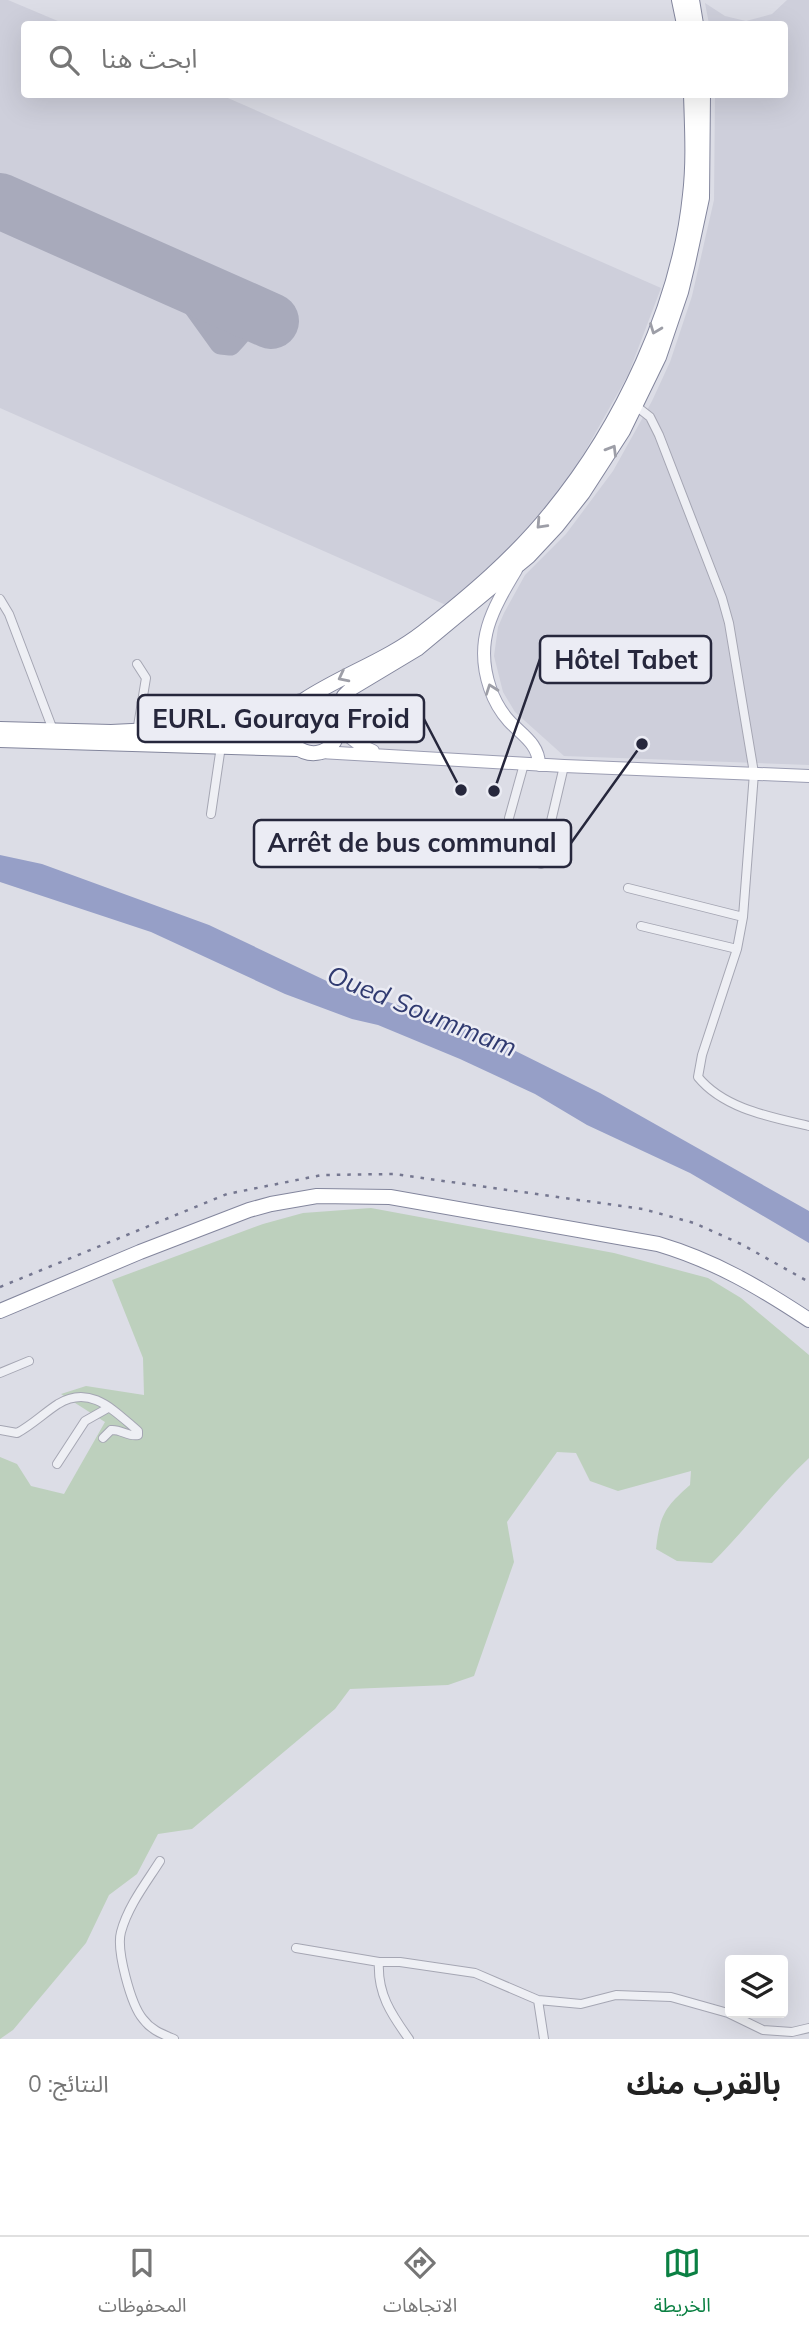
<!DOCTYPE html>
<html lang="ar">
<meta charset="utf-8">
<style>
body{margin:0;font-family:Mulish,"Noto Sans Arabic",sans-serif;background:#f2f2f2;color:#222;direction:rtl}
.controls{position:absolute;right:21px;bottom:21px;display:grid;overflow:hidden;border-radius:7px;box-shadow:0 7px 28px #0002}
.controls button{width:63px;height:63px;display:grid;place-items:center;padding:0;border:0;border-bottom:2px solid #e0e0e0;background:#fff;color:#222;font:35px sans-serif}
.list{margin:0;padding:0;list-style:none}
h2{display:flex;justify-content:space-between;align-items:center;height:91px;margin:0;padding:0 28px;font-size:30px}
h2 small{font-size:23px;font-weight:400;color:#767676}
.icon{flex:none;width:38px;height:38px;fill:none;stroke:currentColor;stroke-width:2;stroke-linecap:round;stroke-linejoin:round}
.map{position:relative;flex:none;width:809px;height:2039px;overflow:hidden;direction:ltr}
.search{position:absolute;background:#fff;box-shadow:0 7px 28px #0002;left:21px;right:21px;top:21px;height:77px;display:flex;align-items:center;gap:18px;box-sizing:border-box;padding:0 24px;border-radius:7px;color:#767676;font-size:26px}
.sheet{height:196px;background:#fff}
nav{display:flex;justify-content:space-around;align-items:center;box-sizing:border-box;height:98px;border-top:2px solid #e0e0e0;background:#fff;font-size:19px;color:#767676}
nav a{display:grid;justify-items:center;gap:4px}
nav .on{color:#0b8043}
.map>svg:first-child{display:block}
.built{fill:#cecfdb}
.green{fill:#bdd0bd}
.water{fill:#969fc7}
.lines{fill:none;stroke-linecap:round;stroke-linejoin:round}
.taxiway{stroke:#a8aabb;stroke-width:23}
.runway{stroke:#a8aabb;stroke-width:56}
.street-casing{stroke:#a5a6b3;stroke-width:10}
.primary-casing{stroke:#9b9db2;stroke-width:14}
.highway-casing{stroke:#83869d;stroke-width:16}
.street{stroke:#eeeff4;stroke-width:8}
.primary{stroke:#fff;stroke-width:12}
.highway{stroke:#fff;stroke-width:14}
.rail{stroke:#757790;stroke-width:2.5;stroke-dasharray:3.5 7;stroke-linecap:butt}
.oneway{stroke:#9d9ea7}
.labels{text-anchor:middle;stroke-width:5;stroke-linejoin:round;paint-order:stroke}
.water-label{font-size:26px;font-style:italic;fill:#303a70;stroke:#ebecf4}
.leader{fill:none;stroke:#26273c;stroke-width:2.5}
.callout-dot{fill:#26273c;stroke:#ebecf4;stroke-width:2.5}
.callout{fill:#ebecf4;stroke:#26273c;stroke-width:2.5}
.callout-label{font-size:26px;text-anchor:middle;font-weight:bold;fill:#26273c}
</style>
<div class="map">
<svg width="809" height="2039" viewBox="0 0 809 2039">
<rect width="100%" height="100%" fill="#dcdde6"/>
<path class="built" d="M0 0H8L65 24H24V94L221 95 661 288 628 375 579 462 561 489 521 537 479 577 446 605 0 408Z
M787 0H809V765L564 756 515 712 503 692 494 656 498 627 504 613 525 575 566 534 613 471 652 401 670 362 692 296 714 200 715 95 784 94V24H709L705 3 725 16 746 21 772 14Z"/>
<path class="green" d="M371 1208 614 1253 708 1278 741 1298 809 1355V1458C774 1491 746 1529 712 1563L677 1561 656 1549C660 1515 664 1508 690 1485L691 1471 618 1491 590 1481 576 1453 557 1452 507 1522 514 1562 474 1676 448 1685 350 1689 335 1709 192 1829 158 1834 137 1874 109 1895 86 1943 13 2030 0 2039V1457L17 1464 31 1486 64 1494 105 1422 61 1394 86 1386 144 1395 143 1358 112 1280 263 1224 303 1213Z"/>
<path class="water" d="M0 855 42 864 209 925 333 984 471 1029 600 1093 809 1211V1243L690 1173 587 1125 535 1094 460 1059 378 1025 352 1019 285 994 151 932 0 882Z"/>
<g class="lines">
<path class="taxiway" d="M175 279 221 343 230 344C240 334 247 325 251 312"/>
<path class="runway" d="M0 201 271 321"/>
<g class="street-casing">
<path id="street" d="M636 406 650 417 659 435 722 598 729 623 754 773 743 917 737 949 702 1055 698 1077C724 1109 771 1117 809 1126
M0 599 9 614 53 730
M137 732 146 678 137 664
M211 814 221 746
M509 818 524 764
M541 864 564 766
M628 888 743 917
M641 926 737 949
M0 1373 29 1361
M0 1430 17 1433C32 1425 44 1413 58 1404 91 1384 114 1411 138 1431V1435C128 1437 121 1429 111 1430L103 1438
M57 1464 85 1421 108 1408
M160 1861C146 1883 128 1906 121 1932 116 1950 131 2005 143 2019 151 2030 162 2034 174 2039
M296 1948 379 1962H400L475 1973 538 2000 581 2004 616 1995 671 1997 728 2013 763 2030 792 2032 809 2028
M379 1962C377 1993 391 2014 409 2039
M538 2000 544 2039"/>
</g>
<g class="primary-casing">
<path id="primary" d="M516 570C492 610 474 641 490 688 494 700 501 712 509 721 522 735 539 744 539 765
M339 729 360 745 373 751
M320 752 564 766 809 776"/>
</g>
<g class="highway-casing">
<path id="highway" d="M679 0 684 24
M692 0 696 24
M304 700C342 675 387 660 423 632 469 596 515 557 551 512 621 427 679 305 690 195 694 162 692 128 691 94
M336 713 344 696 352 688 417 649 529 556 557 526 583 493 623 431 659 357 681 292 688 263 702 198 703 94
M0 729 111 732 173 729 311 699C323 700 333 705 337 717 340 724 339 732 336 738 318 776 258 734 298 703
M0 740 297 749
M0 1311 140 1252 249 1210 271 1204 317 1196 390 1197 658 1244C715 1261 759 1287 809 1320"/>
</g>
<use href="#street" class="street"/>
<use href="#primary" class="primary"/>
<use href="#highway" class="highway"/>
<path class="rail" d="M0 1287 227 1194 322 1175 394 1174 643 1209 694 1223 741 1244 809 1282"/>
</g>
<defs><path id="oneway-chevron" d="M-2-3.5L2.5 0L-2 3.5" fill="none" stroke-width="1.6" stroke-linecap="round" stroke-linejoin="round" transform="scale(1.75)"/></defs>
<g class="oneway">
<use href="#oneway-chevron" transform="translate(655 329) rotate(111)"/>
<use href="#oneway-chevron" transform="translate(612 450) rotate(-59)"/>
<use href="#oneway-chevron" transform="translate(541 524) rotate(133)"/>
<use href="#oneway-chevron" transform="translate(343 677) rotate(153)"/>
<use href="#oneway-chevron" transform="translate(491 689) rotate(-110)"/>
</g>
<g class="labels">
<g class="water-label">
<text transform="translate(422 1011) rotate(22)" y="9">Oued Soummam</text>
</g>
</g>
<path class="leader" d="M494 791L540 659M461 790L424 719M642 744L571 843"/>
<g class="callout-dot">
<circle cx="494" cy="791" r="7"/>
<circle cx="461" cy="790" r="7"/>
<circle cx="642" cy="744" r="7"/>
</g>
<g class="callout">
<rect x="540" y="636" width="171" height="47" rx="7"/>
<rect x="138" y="695" width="286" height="47" rx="7"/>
<rect x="254" y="820" width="317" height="47" rx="7"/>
</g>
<g class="callout-label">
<text x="626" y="669">Hôtel Tabet</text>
<text x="281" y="728">EURL. Gouraya Froid</text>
<text x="412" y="852">Arrêt de bus communal</text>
</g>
</svg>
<div class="controls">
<button><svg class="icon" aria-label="layers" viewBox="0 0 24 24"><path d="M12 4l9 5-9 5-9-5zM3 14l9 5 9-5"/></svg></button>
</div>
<div class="search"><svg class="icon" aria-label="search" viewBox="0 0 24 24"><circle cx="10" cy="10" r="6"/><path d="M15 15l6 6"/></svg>ابحث هنا</div>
</div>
<section class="sheet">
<h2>بالقرب منك<small>النتائج: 0</small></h2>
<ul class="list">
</ul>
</section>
<nav>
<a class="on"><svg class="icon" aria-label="map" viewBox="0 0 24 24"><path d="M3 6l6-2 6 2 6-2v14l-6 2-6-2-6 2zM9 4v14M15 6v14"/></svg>الخريطة</a>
<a><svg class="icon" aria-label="directions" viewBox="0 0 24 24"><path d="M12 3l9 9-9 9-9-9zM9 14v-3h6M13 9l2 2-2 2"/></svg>الاتجاهات</a>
<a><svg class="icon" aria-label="saved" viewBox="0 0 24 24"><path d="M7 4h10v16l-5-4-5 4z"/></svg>المحفوظات</a>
</nav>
